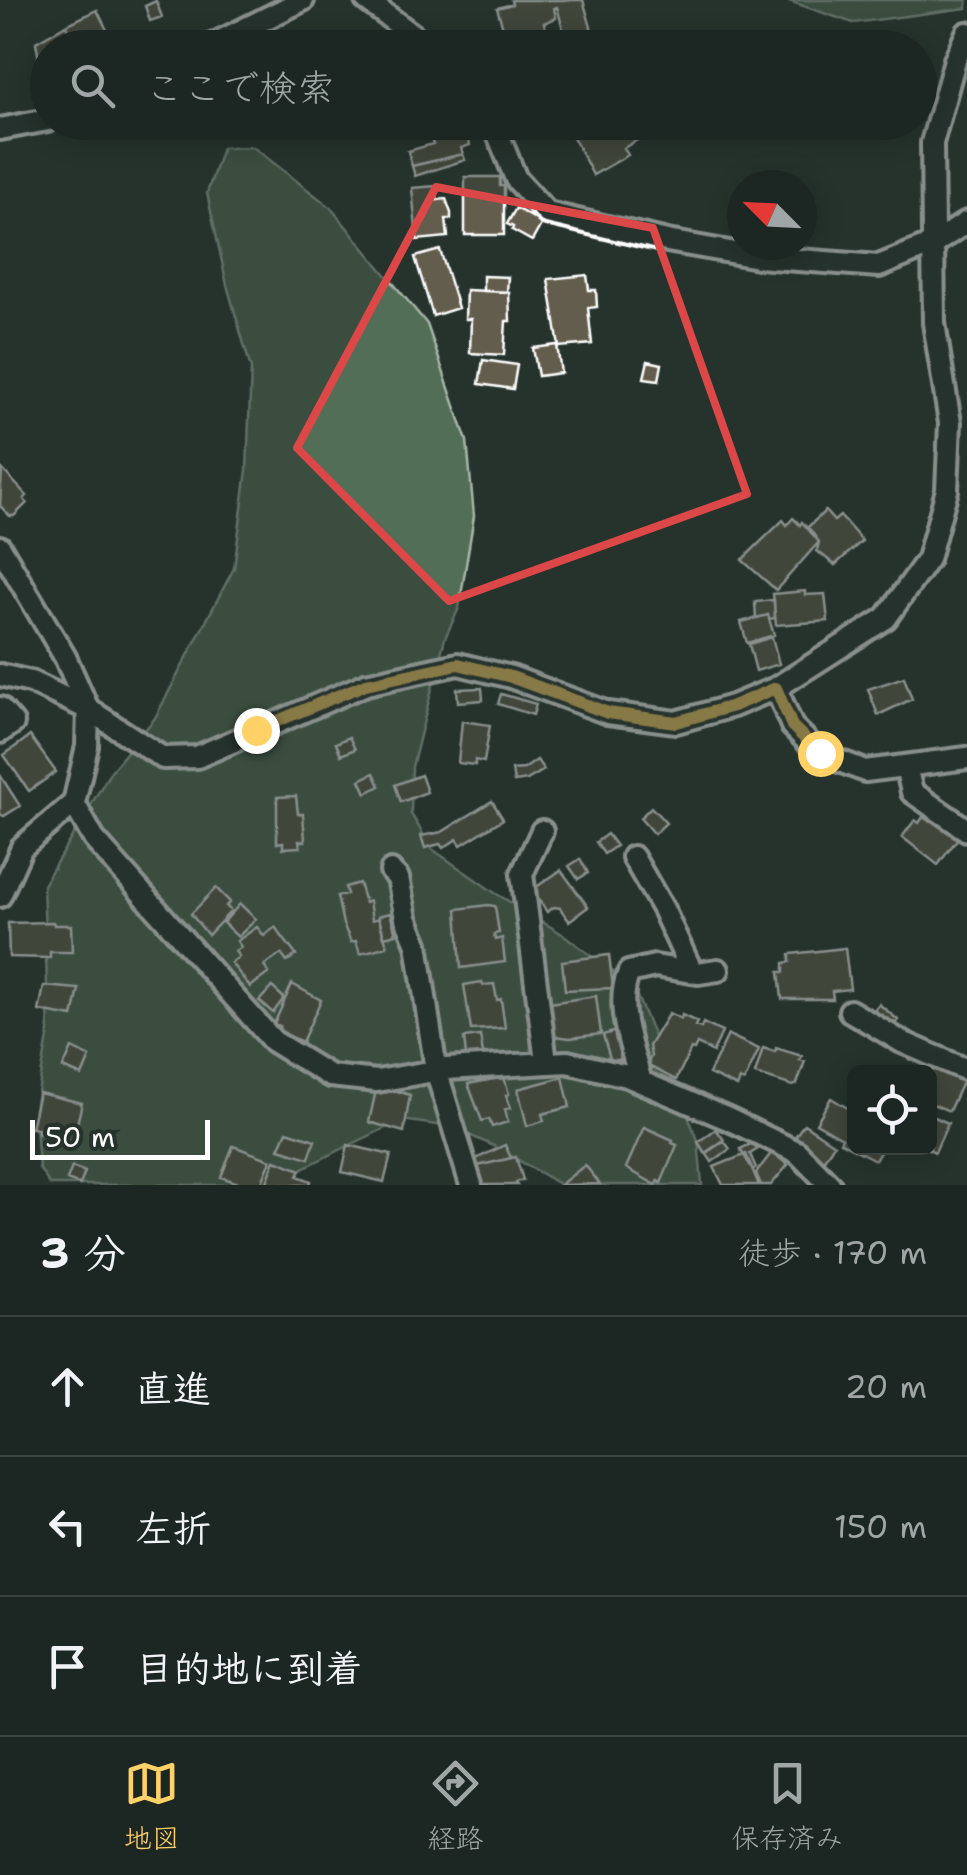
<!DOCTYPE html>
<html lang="ja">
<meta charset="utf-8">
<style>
body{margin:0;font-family:"Shantell Sans","Klee One",sans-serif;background:#29322f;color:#f1f3f6}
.controls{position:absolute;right:30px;bottom:30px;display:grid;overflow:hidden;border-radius:15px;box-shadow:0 5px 25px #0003}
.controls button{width:90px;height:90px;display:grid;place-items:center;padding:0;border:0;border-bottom:2px solid #3a4340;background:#1c2622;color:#f1f3f6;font:50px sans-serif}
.compass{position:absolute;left:727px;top:170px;width:90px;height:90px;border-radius:50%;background:#1c2622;box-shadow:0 5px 25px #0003;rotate:294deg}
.scale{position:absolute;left:30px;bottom:25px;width:180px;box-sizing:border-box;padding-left:10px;border:5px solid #fff;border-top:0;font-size:28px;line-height:35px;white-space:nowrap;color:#fff;-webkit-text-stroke:8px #26332d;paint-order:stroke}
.stop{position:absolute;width:30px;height:30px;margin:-22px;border:8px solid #ffd166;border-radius:50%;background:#fff}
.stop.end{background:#ffd166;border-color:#fff;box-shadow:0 2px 10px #0008}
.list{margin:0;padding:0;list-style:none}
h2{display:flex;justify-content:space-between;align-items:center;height:130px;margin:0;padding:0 40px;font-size:42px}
h2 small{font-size:32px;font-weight:400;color:#a0a5a5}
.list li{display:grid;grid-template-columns:65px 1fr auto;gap:30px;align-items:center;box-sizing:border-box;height:140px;padding:0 40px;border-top:2px solid #3a4340}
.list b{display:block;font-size:38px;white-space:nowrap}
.list em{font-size:32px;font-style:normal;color:#a0a5a5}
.icon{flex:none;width:55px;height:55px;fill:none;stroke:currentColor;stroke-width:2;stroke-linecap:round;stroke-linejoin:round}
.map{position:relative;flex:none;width:967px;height:1185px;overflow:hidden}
.search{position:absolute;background:#1c2622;box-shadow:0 5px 25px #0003;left:30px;right:30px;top:30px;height:110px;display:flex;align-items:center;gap:25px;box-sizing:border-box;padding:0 35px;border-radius:55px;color:#a0a5a5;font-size:38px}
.sheet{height:550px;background:#1c2622}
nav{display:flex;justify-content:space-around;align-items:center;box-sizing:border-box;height:140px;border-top:2px solid #3a4340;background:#1c2622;font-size:28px;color:#a0a5a5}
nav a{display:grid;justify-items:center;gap:5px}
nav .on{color:#ffd166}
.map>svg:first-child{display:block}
.green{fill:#526e56;stroke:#a8b6aa;stroke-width:2.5}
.building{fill:#645d4d;stroke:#fff;stroke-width:2.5}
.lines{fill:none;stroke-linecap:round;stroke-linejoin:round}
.street-casing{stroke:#fff;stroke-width:28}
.street{stroke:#26332d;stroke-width:20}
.route{stroke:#ffd166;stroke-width:12}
.marked{fill:none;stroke:#dc4848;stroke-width:8;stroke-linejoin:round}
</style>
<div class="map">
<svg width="967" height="1185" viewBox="0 0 967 1185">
<rect width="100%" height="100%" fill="#26332d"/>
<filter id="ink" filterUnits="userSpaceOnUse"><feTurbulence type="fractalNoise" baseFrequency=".01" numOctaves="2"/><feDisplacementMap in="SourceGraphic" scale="20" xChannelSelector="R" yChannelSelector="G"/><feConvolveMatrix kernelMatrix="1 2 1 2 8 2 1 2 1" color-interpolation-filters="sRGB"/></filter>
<g filter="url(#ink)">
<path class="green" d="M786 0H967V8L853 23Z
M253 147 330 207 427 324 467 441 474 516 459 608 445 638 412 767 411 814 432 849 495 893 564 935 633 987 698 1140 702 1185H561L494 1146 451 1127 402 1120 303 1168 285 1185H50L39 1168 35 1109 49 1032 43 885 111 771 155 718 234 568 247 470 251 369 227 285 207 193 222 148Z"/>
<path class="building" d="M511 0H583L595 41 568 48 557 7 554 8 556 18 544 23 548 36 509 47 497 8 512 4Z
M156 1 162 17 150 21 145 6Z
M97 10 108 32 90 45H76L66 25Z
M66 25 78 48H48V77L39 60 36 42Z
M418 122H463L470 145 461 148 463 154 412 166 408 151 433 144 430 133 422 136Z
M592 122 601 125 647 122 652 131 624 148 628 155 593 175 572 135Z
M463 154 465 160 415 176 412 166Z
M465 177H500V186H504V235H465Z
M436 186 437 200 446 199 451 213V219H446L448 237 417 240 412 188Z
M516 208 542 223 532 241 512 230 513 227 507 224Z
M440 250 458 308 433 316 415 257Z
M587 275 589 290H596L597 307 588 308 592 344 559 347 548 279Z
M483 276 508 277 507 292 483 291Z
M466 290 509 292 510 321H506L504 355 470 353 471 319H465Z
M557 345 561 373 538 376 533 348Z
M483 360 517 365 513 389 479 384Z
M648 361 662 364 659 380 644 378Z
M2 469 27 496 24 499 27 503 14 516H10L0 506Z
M825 511 834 521 840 516 862 541 835 565 817 551 819 542 808 527Z
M793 518 800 525 802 522 819 542 776 590 742 560 783 520 787 525Z
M805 591V595L825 594 828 621 776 625 773 594Z
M774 600 775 618 769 619 768 615 756 618 755 602Z
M768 615 774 635 747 643 741 622Z
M772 637 779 664 756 671 749 644Z
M904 677 912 699 878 715 868 689Z
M482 688 483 700 458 702 457 689Z
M501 694 536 704 533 715 498 704Z
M462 721 490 725 484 762 475 760V765L458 763Z
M30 736 56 772 29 791 4 755Z
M349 737 355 749 341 755 336 743Z
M537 760 544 770 527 780 514 782 512 770 524 769Z
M374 773 380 786 366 793 360 780Z
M0 775 20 806 4 816 0 814Z
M421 775 427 792 401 802 395 785Z
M296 796 298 814H303L305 841H299L300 847 283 848V842L277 843V797Z
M492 801 503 819 461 845 457 839 443 848 440 844 425 848 421 836 442 832Z
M651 807 666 823 654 834 640 818Z
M923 817 929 821 931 818 958 838 938 865 902 837 915 820 919 823Z
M607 834 616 846 604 854 596 842Z
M580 859 588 873 578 879 569 866Z
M561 870 588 907 569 921 560 908 554 907 547 912 532 890Z
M359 883 365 903 369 901 372 920 379 918 387 946 360 954 356 941 351 942 343 924 337 896 347 894 345 887Z
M216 888 230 902 226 906 231 911 208 935 191 914Z
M240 904 256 919 238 937 223 923Z
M488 905 495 906 499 933 494 934 495 940 502 938 505 962 461 968 457 909Z
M390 913 396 934 384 937 378 916Z
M53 922 54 925H71L72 952H50V958L9 957 8 923Z
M257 927 264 936 275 927 296 955 287 962 281 954 264 966 269 973 250 987 231 963 239 957 235 951 241 947 237 941Z
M845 948 850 989 832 991 833 999H782L779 972H784V963L790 962V954Z
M609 955 613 988 565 990 562 961Z
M482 982 483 985 494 984 497 1000 501 999 505 1028 471 1030 464 985Z
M292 984 321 1000 302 1042 278 1031 280 1026 274 1024Z
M44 986 79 989 73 1017 39 1011Z
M272 987 284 998 273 1013 259 1001Z
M596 996 601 1034 570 1038 554 1036 549 1003Z
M879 1004 898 1020 890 1030 870 1014Z
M669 1013 681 1019 682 1015 697 1022 695 1026 701 1028 703 1023 722 1032 713 1052 697 1044 694 1050 691 1049 676 1080 647 1065 651 1056 649 1046Z
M619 1030 627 1057 611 1062 603 1035Z
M728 1035 759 1049 744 1082 740 1080 737 1087 709 1074Z
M480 1036 483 1054 466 1056 464 1038Z
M72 1048 90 1057 82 1076 63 1068Z
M763 1048 775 1052 776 1048 802 1056 800 1060 805 1061 797 1084 793 1086 755 1074Z
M935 1065 964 1078 949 1111 930 1103V1077Z
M504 1077 509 1094 506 1095 510 1108 505 1109 508 1122 492 1127 489 1119 482 1121 468 1084Z
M563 1077 570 1107 542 1114 544 1121 527 1126 518 1089Z
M387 1088 410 1095 404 1132 369 1122 376 1090 386 1092Z
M39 1093 82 1103 73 1141 38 1133V1129L31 1128Z
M831 1098 854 1112V1148H883L875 1160 840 1142 842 1138 816 1123Z
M930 1115 948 1123 935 1152 926 1148H930Z
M804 1124 834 1144 823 1161 792 1141Z
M644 1127 673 1140 672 1143 677 1145 661 1183 658 1181 656 1185 626 1168Z
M716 1129 724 1140 705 1153 698 1142Z
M287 1131 315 1140 309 1158 279 1149Z
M724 1141 730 1149 712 1162 706 1153Z
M755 1142 758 1149 750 1154 756 1168 753 1170 740 1149Z
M348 1145 391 1155 384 1182 342 1172Z
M505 1145 511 1158 474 1167 472 1161Z
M233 1146 271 1160 261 1185H244L221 1177Z
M772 1152 788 1165 771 1185H761L756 1173Z
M746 1154 759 1185H723L714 1167Z
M516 1157 523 1180 516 1182 517 1185H477L473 1167Z
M275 1160 301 1170 298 1176 311 1181 310 1185H266Z
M585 1165 600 1184 560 1185Z
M72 1167 85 1172 80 1185 67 1180Z"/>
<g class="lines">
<g class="street-casing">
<path id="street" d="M366 0 430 48
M206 48 303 0
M493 122 516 179 547 213 667 241 758 257 879 266 935 243 967 222
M0 129 48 120
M0 547 65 657 88 709 87 746 74 803 22 847 0 896
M0 675 31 682 88 709 163 758 197 757 366 684 458 664 511 677 608 713 676 722 733 706 776 688 886 618 928 559 947 490 950 423 934 323 932 143 955 60 967 33
M776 688 792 726 819 753 865 771 967 758
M0 708 13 723 0 732
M906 766 912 792 967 830
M74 803 94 839 273 1041 330 1076 377 1081 446 1069 567 1062 627 1076 728 1119 797 1152 830 1185
M542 831 522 874 546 1062
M633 857 663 909 692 972
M391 871 398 878 406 918 417 944 436 1070 471 1185
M850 1011 902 1042 967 1070
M641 1082C632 1047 614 1007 629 972L655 966 698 973 718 970"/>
</g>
<use href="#street" class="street"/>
</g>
</g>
<g class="lines" filter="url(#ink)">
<path class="route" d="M256 730 366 684 458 664 511 677 608 713 676 722 733 706 776 688 792 726 820 753"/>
</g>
<path d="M0 0H967V1185H0ZM436 187 653 228 747 494 449 601 297 448Z" fill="#26332d" fill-opacity=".55" fill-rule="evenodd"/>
<path class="marked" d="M436 187 653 228 747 494 449 601 297 448Z"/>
</svg>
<div class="controls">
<button><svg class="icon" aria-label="locate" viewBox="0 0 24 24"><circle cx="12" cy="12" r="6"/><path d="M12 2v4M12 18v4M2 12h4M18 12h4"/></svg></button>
</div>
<svg class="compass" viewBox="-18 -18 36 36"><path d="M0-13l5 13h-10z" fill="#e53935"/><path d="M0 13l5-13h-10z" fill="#a0a5a5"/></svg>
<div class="scale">50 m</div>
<div class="stop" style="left:820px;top:753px"></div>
<div class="stop end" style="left:256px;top:730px"></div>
<div class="search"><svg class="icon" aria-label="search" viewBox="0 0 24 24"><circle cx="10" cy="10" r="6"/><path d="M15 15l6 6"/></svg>ここで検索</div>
</div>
<section class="sheet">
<h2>3 分<small>徒歩 · 170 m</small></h2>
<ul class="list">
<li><svg class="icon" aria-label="ahead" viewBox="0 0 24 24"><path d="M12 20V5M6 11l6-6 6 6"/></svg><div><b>直進</b></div><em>20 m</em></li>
<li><svg class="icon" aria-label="left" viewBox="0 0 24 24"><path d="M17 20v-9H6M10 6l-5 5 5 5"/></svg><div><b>左折</b></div><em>150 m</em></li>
<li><svg class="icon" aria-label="arrive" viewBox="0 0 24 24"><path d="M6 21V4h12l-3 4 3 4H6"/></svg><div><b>目的地に到着</b></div></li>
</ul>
</section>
<nav>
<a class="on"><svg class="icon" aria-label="map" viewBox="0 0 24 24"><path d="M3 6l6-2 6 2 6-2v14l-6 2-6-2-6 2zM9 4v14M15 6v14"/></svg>地図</a>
<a><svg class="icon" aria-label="directions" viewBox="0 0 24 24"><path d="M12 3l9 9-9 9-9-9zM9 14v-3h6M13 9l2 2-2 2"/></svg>経路</a>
<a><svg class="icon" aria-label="saved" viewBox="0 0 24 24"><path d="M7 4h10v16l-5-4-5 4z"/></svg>保存済み</a>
</nav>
